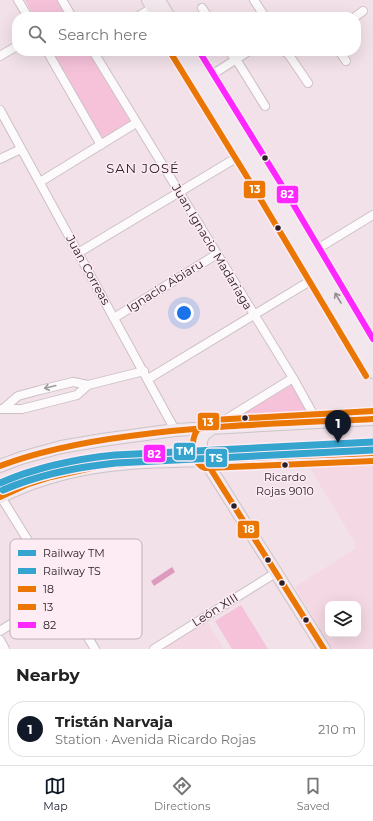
<!DOCTYPE html>
<meta charset="utf-8">
<style>
body{margin:0;font-family:Montserrat,sans-serif;background:#f2f2f2;color:#222}
.controls{position:absolute;right:12px;bottom:12px;display:grid;overflow:hidden;border-radius:8px;box-shadow:0 4px 16px #0002}
.controls button{width:36px;height:36px;display:grid;place-items:center;padding:0;border:0;border-bottom:1px solid #e0e0e0;background:#fff;color:#222;font:20px sans-serif}
.you{position:absolute;left:184px;top:313px;width:14px;height:14px;margin:-10px;border:3px solid #fff;border-radius:50%;background:#1a73e8;box-shadow:0 0 0 6px #1a73e833}
.badge{display:grid;place-items:center;width:26px;height:26px;border-radius:50%;background:#111827;color:#fff;font-size:13px;font-weight:700}
.pin{position:absolute;translate:-50% -33px;filter:drop-shadow(0 1px 2px #0008)}
.pin::after{content:'';position:absolute;top:21px;width:14px;height:12px;background:inherit;clip-path:polygon(0 0,100% 0,50% 100%)}
.list{margin:0;padding:0;list-style:none}
h2{display:flex;justify-content:space-between;align-items:center;height:52px;margin:0;padding:0 16px;font-size:17px}
h2 small{font-size:13px;font-weight:400;color:#767676}
.list li{display:grid;grid-template-columns:26px 1fr auto;gap:12px;align-items:center;box-sizing:border-box;height:56px;margin:0 8px 8px;padding:0 8px;border:1px solid #e0e0e0;border-radius:16px}
.list b{display:block;font-size:15px;white-space:nowrap}
.list p{margin:0;font-size:13px;white-space:nowrap;color:#767676}
.list em{font-size:13px;font-style:normal;color:#767676}
.icon{flex:none;width:22px;height:22px;fill:none;stroke:currentColor;stroke-width:2;stroke-linecap:round;stroke-linejoin:round}
.map{position:relative;flex:none;width:373px;height:649px;overflow:hidden}
.search{position:absolute;background:#fff;box-shadow:0 4px 16px #0002;left:12px;right:12px;top:12px;height:44px;display:flex;align-items:center;gap:10px;box-sizing:border-box;padding:0 14px;border-radius:16px;color:#767676;font-size:15px}
.sheet{height:116px;background:#fff}
nav{display:flex;justify-content:space-around;align-items:center;box-sizing:border-box;height:56px;border-top:1px solid #e0e0e0;background:#fff;font-size:11px;color:#767676}
nav a{display:grid;justify-items:center;gap:2px}
nav .on{color:#111827}
.map>svg:first-child{display:block}
.built{fill:#f4d8e4;fill-rule:evenodd}
.green{fill:#f5c2da}
.water{fill:#de9abd}
.lines{fill:none;stroke-linecap:round;stroke-linejoin:round}
.minor-casing{stroke:#ccc0c6;stroke-width:10}
.primary-casing{stroke:#cbc4c7;stroke-width:14}
.minor{stroke:#fdfafc;stroke-width:8}
.primary{stroke:#f1e7ec;stroke-width:12}
.bus-1-casing{stroke:#feecf4;stroke-width:9}
.bus-2-casing{stroke:#feecf4;stroke-width:9}
.bus-3-casing{stroke:#feecf4;stroke-width:9}
.bus-1{stroke:#ea7704;stroke-width:6}
.bus-2{stroke:#ea7704;stroke-width:6}
.bus-3{stroke:#fe27ff;stroke-width:6}
.rail-1-casing{stroke:#feecf4;stroke-width:10}
.rail-2-casing{stroke:#feecf4;stroke-width:10}
.rail-1{stroke:#35a4cf;stroke-width:7}
.rail-2{stroke:#35a4cf;stroke-width:7}
.oneway{stroke:#978d92}
.oneway2{stroke:#9e989b}
.bus-dot{fill:#2a2025;stroke:#feecf4;stroke-width:1.5}
.labels{text-anchor:middle;stroke-width:3;stroke-linejoin:round;paint-order:stroke}
.bus-label{font-size:11px;fill:#2a2025;stroke:#feecf4}
.street-label{font-size:12px;fill:#2a2025;stroke:#feecf4}
.neighbourhood-label{font-size:13px;letter-spacing:1px;fill:#2a2025;stroke:#feecf4}
.key{fill:#feecf4;stroke:#beafb6;stroke-width:1}
.key-label{font-size:11px;fill:#2a2025}
.line-badge{stroke:#feecf4;stroke-width:1.5}
.badge-label{font-size:11px;text-anchor:middle;font-weight:bold;fill:#fff}
</style>
<div class="map">
<svg width="373" height="649" viewBox="0 0 373 649">
<rect width="100%" height="100%" fill="#f2e1e9"/>
<path class="built" d="M373 461V649H332L295 587 356 548 354 541 308 465ZM328 604H358V634H328Z
M206 620 224 649H161Z"/>
<path class="green" d="M25 0H58L68 17H34Z
M53 51H88L130 121 102 140Z
M293 384 311 416 229 422Z
M241 605 268 649H232L215 621Z"/>
<path class="water" d="M172 567 175 572 154 586 151 581Z"/>
<g class="lines">
<g class="minor-casing">
<path id="minor" d="M18 0 28 17
M62 0 72 17
M254 0 265 17
M202 8 208 17
M137 17 152 8
M355 17 363 11
M47 51 101 145
M93 51 293 378 318 423
M229 51 239 64 265 106
M284 51 289 55 308 83
M339 51 346 61
M0 56 17 46
M207 78 249 51
M0 110 175 430
M0 159 21 149
M40 182 136 123
M78 253 246 152
M309 254 373 215
M114 318 217 254
M148 379 320 275
M4 408 18 396 40 390 73 382 88 385 144 371
M1 409H22L77 395 88 385
M215 426 293 378
M1 497 95 649
M0 631 60 593
M0 640 5 649
M154 649 277 572"/>
</g>
<g class="primary-casing">
<path id="primary" d="M148 0 158 17
M159 0 169 17
M179 51 259 181 373 372
M190 51 276 191 373 355
M213 428C198 435 199 446 205 460L324 649
M0 466 21 458 61 447 102 440 175 430 373 419
M0 497C71 462 130 462 207 460 262 458 318 456 373 453"/>
</g>
<use href="#minor" class="minor"/>
<use href="#primary" class="primary"/>
<g class="bus-1-casing">
<path id="bus-1" d="M205 460 324 649
M0 466C42 450 85 442 130 436 210 425 292 423 373 419
M0 497 26 485 51 477 101 466 152 462 373 453"/>
</g>
<g class="bus-2-casing">
<path id="bus-2" d="M172 55 252 185 366 376
M373 411 212 420C205 423 198 427 195 434 191 444 193 465 205 468L373 461"/>
</g>
<g class="bus-3-casing">
<path id="bus-3" d="M199 51 283 187 373 339
M0 488C24 478 49 468 75 463 122 453 170 453 217 452 269 450 321 448 373 445"/>
</g>
<use href="#bus-1" class="bus-1"/>
<use href="#bus-2" class="bus-2"/>
<use href="#bus-3" class="bus-3"/>
<g class="rail-1-casing">
<path id="rail-1" d="M0 483C37 467 75 459 115 455L373 442"/>
</g>
<g class="rail-2-casing">
<path id="rail-2" d="M3 490C40 474 77 467 116 463L373 450"/>
</g>
<use href="#rail-1" class="rail-1"/>
<use href="#rail-2" class="rail-2"/>
</g>
<defs><path id="oneway-shaft" d="M-6 0H5M1.5-3L5.5 0L1.5 3" fill="none" stroke-width="1.6" stroke-linecap="round" stroke-linejoin="round"/></defs>
<use class="oneway" href="#oneway-shaft" transform="translate(338 298) rotate(-121)"/>
<use class="oneway2" href="#oneway-shaft" transform="translate(50 387) rotate(166)"/>
<g class="bus-dot">
<circle cx="265" cy="158" r="3.5"/>
<circle cx="278" cy="228" r="3.5"/>
<circle cx="245" cy="418" r="3.5"/>
<circle cx="285" cy="465" r="3.5"/>
<circle cx="234" cy="506" r="3.5"/>
<circle cx="268" cy="560" r="3.5"/>
<circle cx="282" cy="583" r="3.5"/>
<circle cx="306" cy="620" r="3.5"/>
</g>
<g class="labels">
<g class="bus-label">
<text x="285" y="481">Ricardo<tspan x="285" dy="14">Rojas 9010</tspan></text>
</g>
<g class="street-label">
<text transform="translate(212 247) rotate(59)" y="4">Juan Ignacio Madariaga</text>
<text transform="translate(88 270) rotate(61)" y="4">Juan Correas</text>
<text transform="translate(165 286) rotate(-32)" y="4">Ignacio Abiaru</text>
<text transform="translate(215 610) rotate(-32)" y="4">León XIII</text>
</g>
<g class="neighbourhood-label">
<text x="143" y="173">SAN JOSÉ</text>
</g>
</g>
<rect x="10" y="539" width="132" height="100" rx="6" class="key"/>
<rect x="18" y="550" width="18" height="6" fill="#35a4cf"/>
<rect x="18" y="568" width="18" height="6" fill="#35a4cf"/>
<rect x="18" y="586" width="18" height="6" fill="#ea7704"/>
<rect x="18" y="604" width="18" height="6" fill="#ea7704"/>
<rect x="18" y="622" width="18" height="6" fill="#fe27ff"/>
<g class="key-label">
<text x="43" y="557">Railway TM</text>
<text x="43" y="575">Railway TS</text>
<text x="43" y="593">18</text>
<text x="43" y="611">13</text>
<text x="43" y="629">82</text>
</g>
<g class="line-badge">
<rect x="243" y="180" width="23" height="19" rx="4" fill="#ea7704"/>
<rect x="276" y="185" width="23" height="19" rx="4" fill="#fe27ff"/>
<rect x="197" y="412" width="23" height="19" rx="4" fill="#ea7704"/>
<rect x="173" y="442" width="23" height="19" rx="4" fill="#35a4cf"/>
<rect x="143" y="444" width="23" height="19" rx="4" fill="#fe27ff"/>
<rect x="205" y="448" width="23" height="20" rx="4" fill="#35a4cf"/>
<rect x="237" y="520" width="23" height="19" rx="4" fill="#ea7704"/>
</g>
<g class="badge-label">
<text x="255" y="193">13</text>
<text x="287" y="198">82</text>
<text x="208" y="426">13</text>
<text x="185" y="455">TM</text>
<text x="154" y="458">82</text>
<text x="216" y="462">TS</text>
<text x="249" y="533">18</text>
</g>
</svg>
<div class="controls">
<button><svg class="icon" aria-label="layers" viewBox="0 0 24 24"><path d="M12 4l9 5-9 5-9-5zM3 14l9 5 9-5"/></svg></button>
</div>
<div class="you"></div>
<div class="pin badge" style="left:338px;top:443px">1</div>
<div class="search"><svg class="icon" aria-label="search" viewBox="0 0 24 24"><circle cx="10" cy="10" r="6"/><path d="M15 15l6 6"/></svg>Search here</div>
</div>
<section class="sheet">
<h2>Nearby<small></small></h2>
<ul class="list">
<li><span class="badge">1</span><div><b>Tristán Narvaja</b><p>Station · Avenida Ricardo Rojas</p></div><em>210 m</em></li>
</ul>
</section>
<nav>
<a class="on"><svg class="icon" aria-label="map" viewBox="0 0 24 24"><path d="M3 6l6-2 6 2 6-2v14l-6 2-6-2-6 2zM9 4v14M15 6v14"/></svg>Map</a>
<a><svg class="icon" aria-label="directions" viewBox="0 0 24 24"><path d="M12 3l9 9-9 9-9-9zM9 14v-3h6M13 9l2 2-2 2"/></svg>Directions</a>
<a><svg class="icon" aria-label="saved" viewBox="0 0 24 24"><path d="M7 4h10v16l-5-4-5 4z"/></svg>Saved</a>
</nav>
